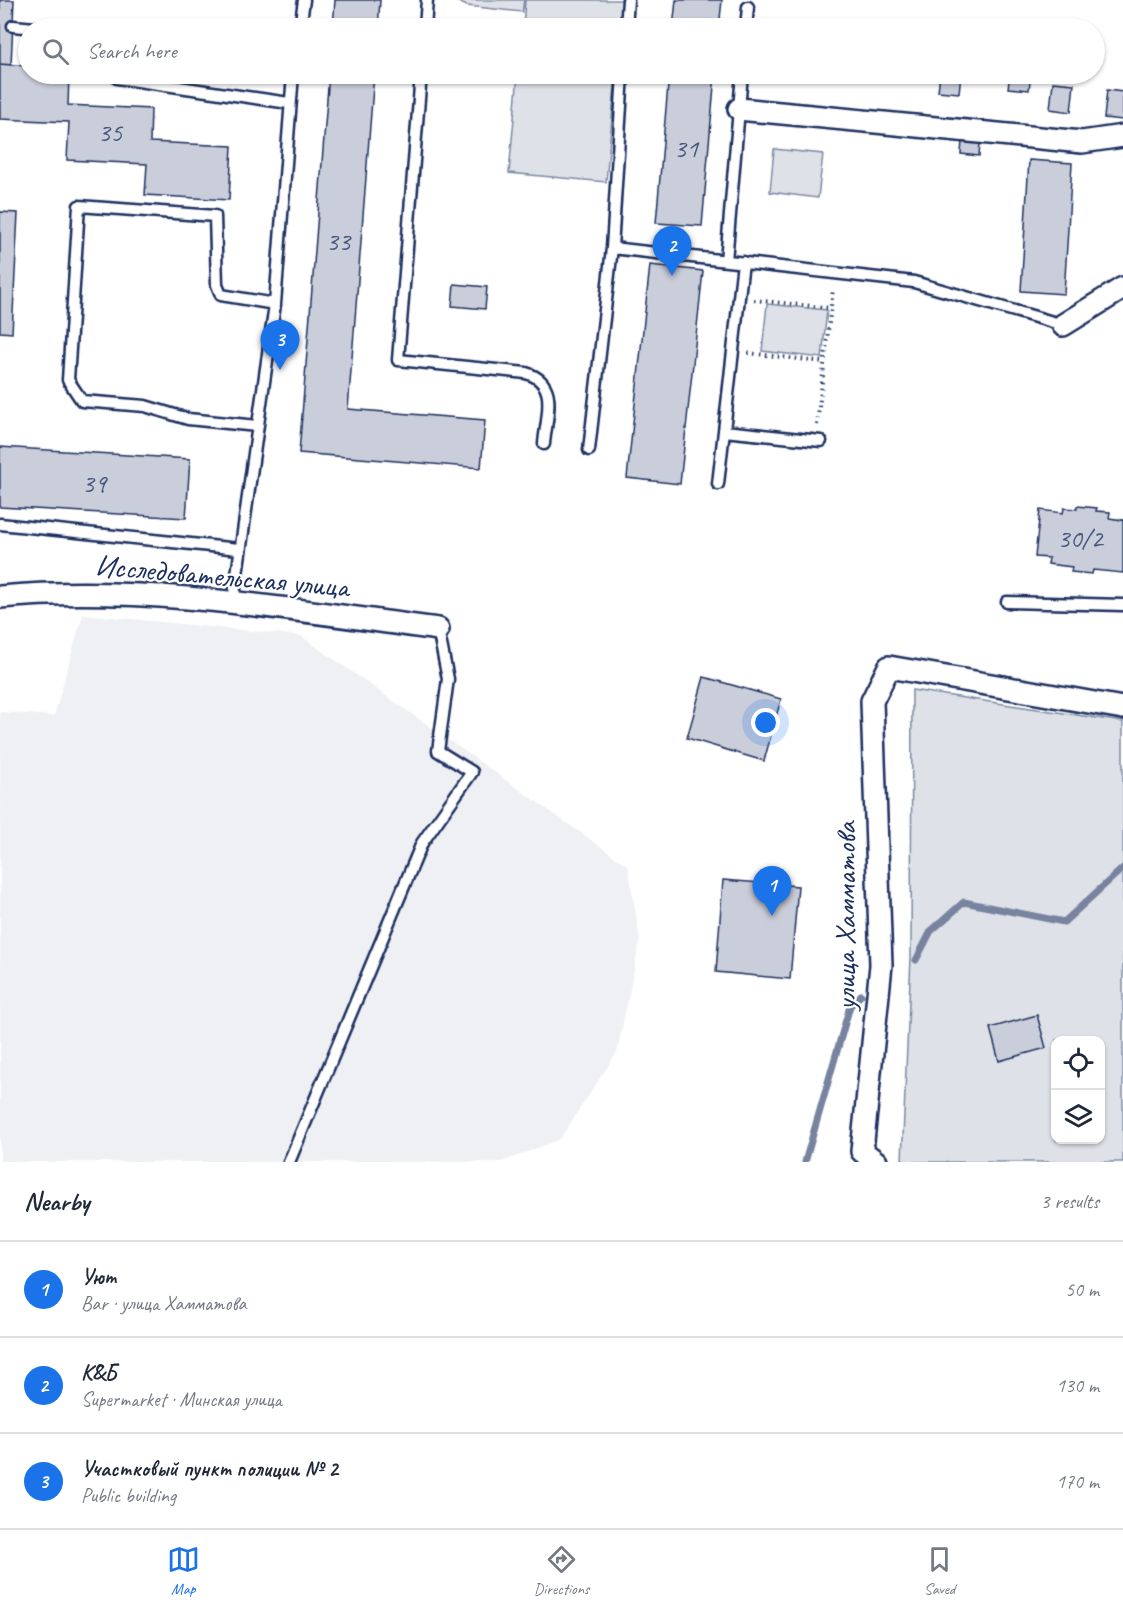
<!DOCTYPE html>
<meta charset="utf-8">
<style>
body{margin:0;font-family:Caveat,sans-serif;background:#f6f6f7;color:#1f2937}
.controls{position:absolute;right:18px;bottom:18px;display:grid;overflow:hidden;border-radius:12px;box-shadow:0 2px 4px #0004}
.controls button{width:54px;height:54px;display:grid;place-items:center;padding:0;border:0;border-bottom:2px solid #e0e1e3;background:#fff;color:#1f2937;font:30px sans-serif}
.you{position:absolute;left:766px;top:723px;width:21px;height:21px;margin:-15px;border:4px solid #fff;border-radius:50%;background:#1a73e8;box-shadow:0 0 0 9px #1a73e833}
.badge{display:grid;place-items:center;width:39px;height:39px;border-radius:50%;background:#1a73e8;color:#fff;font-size:20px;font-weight:700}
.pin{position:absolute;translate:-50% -50px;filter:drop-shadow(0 2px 3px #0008)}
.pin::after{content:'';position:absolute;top:32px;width:21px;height:18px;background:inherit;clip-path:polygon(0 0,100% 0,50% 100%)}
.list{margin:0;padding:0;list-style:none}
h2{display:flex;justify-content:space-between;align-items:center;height:78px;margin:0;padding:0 24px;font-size:26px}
h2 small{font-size:20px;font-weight:400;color:#747a83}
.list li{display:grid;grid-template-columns:39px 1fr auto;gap:18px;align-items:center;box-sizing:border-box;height:96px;padding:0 24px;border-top:2px solid #e0e1e3}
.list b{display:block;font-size:22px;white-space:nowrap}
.list p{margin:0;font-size:20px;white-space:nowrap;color:#747a83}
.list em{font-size:20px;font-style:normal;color:#747a83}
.icon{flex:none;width:33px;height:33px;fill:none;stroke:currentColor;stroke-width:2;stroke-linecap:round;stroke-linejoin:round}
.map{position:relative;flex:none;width:1123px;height:1162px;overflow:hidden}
.search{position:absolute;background:#fff;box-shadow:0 2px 4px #0004;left:18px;right:18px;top:18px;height:66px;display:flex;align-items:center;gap:15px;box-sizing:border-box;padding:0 21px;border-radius:33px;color:#747a83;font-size:22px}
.sheet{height:366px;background:#fff}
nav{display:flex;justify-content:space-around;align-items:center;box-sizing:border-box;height:84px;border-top:2px solid #e0e1e3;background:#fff;font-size:16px;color:#747a83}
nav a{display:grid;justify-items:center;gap:3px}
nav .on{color:#1a73e8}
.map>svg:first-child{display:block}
.built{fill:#eff0f4}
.green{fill:#dee1e7;stroke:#7c88a2;stroke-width:1.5;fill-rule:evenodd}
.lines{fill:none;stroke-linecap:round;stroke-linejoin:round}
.stream{stroke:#77839f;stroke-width:7}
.building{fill:#caceda;stroke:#1b2f5e;stroke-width:1.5}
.service-casing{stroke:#1b2f5e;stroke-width:15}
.minor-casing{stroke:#1b2f5e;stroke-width:26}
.path{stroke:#1b2f5e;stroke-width:4;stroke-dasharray:1.5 4.5;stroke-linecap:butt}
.service{stroke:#fff;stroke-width:10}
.minor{stroke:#fff;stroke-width:21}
.labels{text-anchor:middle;stroke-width:4.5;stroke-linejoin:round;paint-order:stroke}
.number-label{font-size:27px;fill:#47577d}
.street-label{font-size:30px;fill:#1b2f5e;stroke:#fff}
</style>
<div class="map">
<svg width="1123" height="1162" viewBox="0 0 1123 1162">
<rect width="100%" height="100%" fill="#fff"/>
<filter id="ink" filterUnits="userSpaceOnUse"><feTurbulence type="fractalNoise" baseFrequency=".0167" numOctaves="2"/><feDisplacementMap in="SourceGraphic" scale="12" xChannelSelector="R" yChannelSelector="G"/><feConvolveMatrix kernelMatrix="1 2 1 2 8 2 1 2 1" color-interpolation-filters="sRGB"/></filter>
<g filter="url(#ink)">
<path class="built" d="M83 614 301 636 628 866 640 940 617 1052 560 1139 502 1162H0V712L54 716Z"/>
<path class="green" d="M454 0H524L522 12 467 6Z
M525 0H623L621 28H523Z
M518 74H616L606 182 509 173Z
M774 149 823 154 818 198 770 192Z
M767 304 827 310 822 358 762 351Z
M912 690 1123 722V1162H908L902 1159 911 957ZM1056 1040H1100V1140H1056Z"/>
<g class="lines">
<path class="stream" d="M916 960 931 931 964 902 1064 922 1123 868
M805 1162 850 1006 861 995"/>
</g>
<path class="building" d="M0 0H14L11 65 0 64Z
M335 0H380L378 28H333Z
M676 0H722L719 28H673Z
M0 64 28 66V74H69L68 105 151 109 150 142 232 146 229 200 145 195 147 164 67 160 69 122 0 119Z
M329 74H374L348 409 485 420 481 468 299 453Z
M669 74H715L702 226 656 223Z
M887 74H909L908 82 887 80Z
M940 74H961L959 93 938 91Z
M1010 74H1031L1029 90 1008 88Z
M1053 82 1074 84 1071 112 1050 109Z
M1107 90 1123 92V120L1104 118Z
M962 140 980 142 979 156 961 154Z
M1029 160 1072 163 1064 294 1021 291Z
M0 212 18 213 12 333 0 332Z
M650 265 703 271 680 484 627 478Z
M454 284 487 287 485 309 452 306Z
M0 447 190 459 186 518 0 507Z
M1077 506 1097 508 1096 511 1110 512 1109 518 1123 520V573L1093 570 1092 574 1071 572 1072 567 1048 564 1049 558 1035 557 1040 510 1063 513 1064 508 1077 509Z
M704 677 781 699 764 761 687 738Z
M723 880 798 886 790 979 716 972Z
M1037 1015 1046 1048 999 1061 990 1028Z"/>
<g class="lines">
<g class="service-casing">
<path id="service" d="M13 26 35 28
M300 28 304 0
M425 28 427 0
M626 28 628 0
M746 28 748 7
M116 74 117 78 289 103
M421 74 398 360 526 373C560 383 546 416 544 444
M612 248 914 282 1063 325
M726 261 742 74
M257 426 188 419 145 406 82 401 68 380 79 206 215 216 217 285 221 295 275 304
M724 431 821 441
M589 450 612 248 623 74
M718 484 743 262
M0 524 239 549
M1007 602 1123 605
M233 603 275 304 293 74
M289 1162 422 843 472 772 438 751 448 679 438 629"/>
</g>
<g class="minor-casing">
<path id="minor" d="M739 109 1082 142 1123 136
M1063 325 1123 288
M0 597C147 584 293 610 438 629
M876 1162 862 1151 881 965 872 701 889 667 1123 708"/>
</g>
<path class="path" d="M754 300 831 308
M748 353 824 362
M817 425 833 289"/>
<use href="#service" class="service"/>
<use href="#minor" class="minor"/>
</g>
</g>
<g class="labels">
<g class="number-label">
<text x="110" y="141">35</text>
<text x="686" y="157">31</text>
<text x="338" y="250">33</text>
<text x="94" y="492">39</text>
<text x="1080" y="547">30/2</text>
</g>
<g class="street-label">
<text transform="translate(222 576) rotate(5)" y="10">Исследовательская улица</text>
<text transform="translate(845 916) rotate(-90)" y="10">улица Хамматова</text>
</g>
</g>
</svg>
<div class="controls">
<button><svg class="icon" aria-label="locate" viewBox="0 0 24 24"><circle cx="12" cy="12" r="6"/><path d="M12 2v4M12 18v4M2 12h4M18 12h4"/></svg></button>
<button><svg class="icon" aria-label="layers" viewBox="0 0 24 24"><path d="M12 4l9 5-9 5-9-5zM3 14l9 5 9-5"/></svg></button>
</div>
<div class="you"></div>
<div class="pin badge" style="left:772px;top:916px">1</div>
<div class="pin badge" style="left:672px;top:276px">2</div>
<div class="pin badge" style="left:280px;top:370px">3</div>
<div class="search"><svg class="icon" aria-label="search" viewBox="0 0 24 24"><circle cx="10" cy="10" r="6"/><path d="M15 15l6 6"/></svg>Search here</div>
</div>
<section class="sheet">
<h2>Nearby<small>3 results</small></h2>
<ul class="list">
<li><span class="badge">1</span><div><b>Уют</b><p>Bar · улица Хамматова</p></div><em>50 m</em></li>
<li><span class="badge">2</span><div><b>К&amp;Б</b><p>Supermarket · Минская улица</p></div><em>130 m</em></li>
<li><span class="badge">3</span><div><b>Участковый пункт полиции № 2</b><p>Public building</p></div><em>170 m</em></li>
</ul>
</section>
<nav>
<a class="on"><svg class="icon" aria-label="map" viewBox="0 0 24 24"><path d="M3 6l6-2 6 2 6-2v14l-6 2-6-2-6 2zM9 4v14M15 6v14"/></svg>Map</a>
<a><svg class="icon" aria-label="directions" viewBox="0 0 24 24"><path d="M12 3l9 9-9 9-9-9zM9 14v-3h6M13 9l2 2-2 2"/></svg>Directions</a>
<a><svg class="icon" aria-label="saved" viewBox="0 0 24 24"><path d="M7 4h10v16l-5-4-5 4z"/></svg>Saved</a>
</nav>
